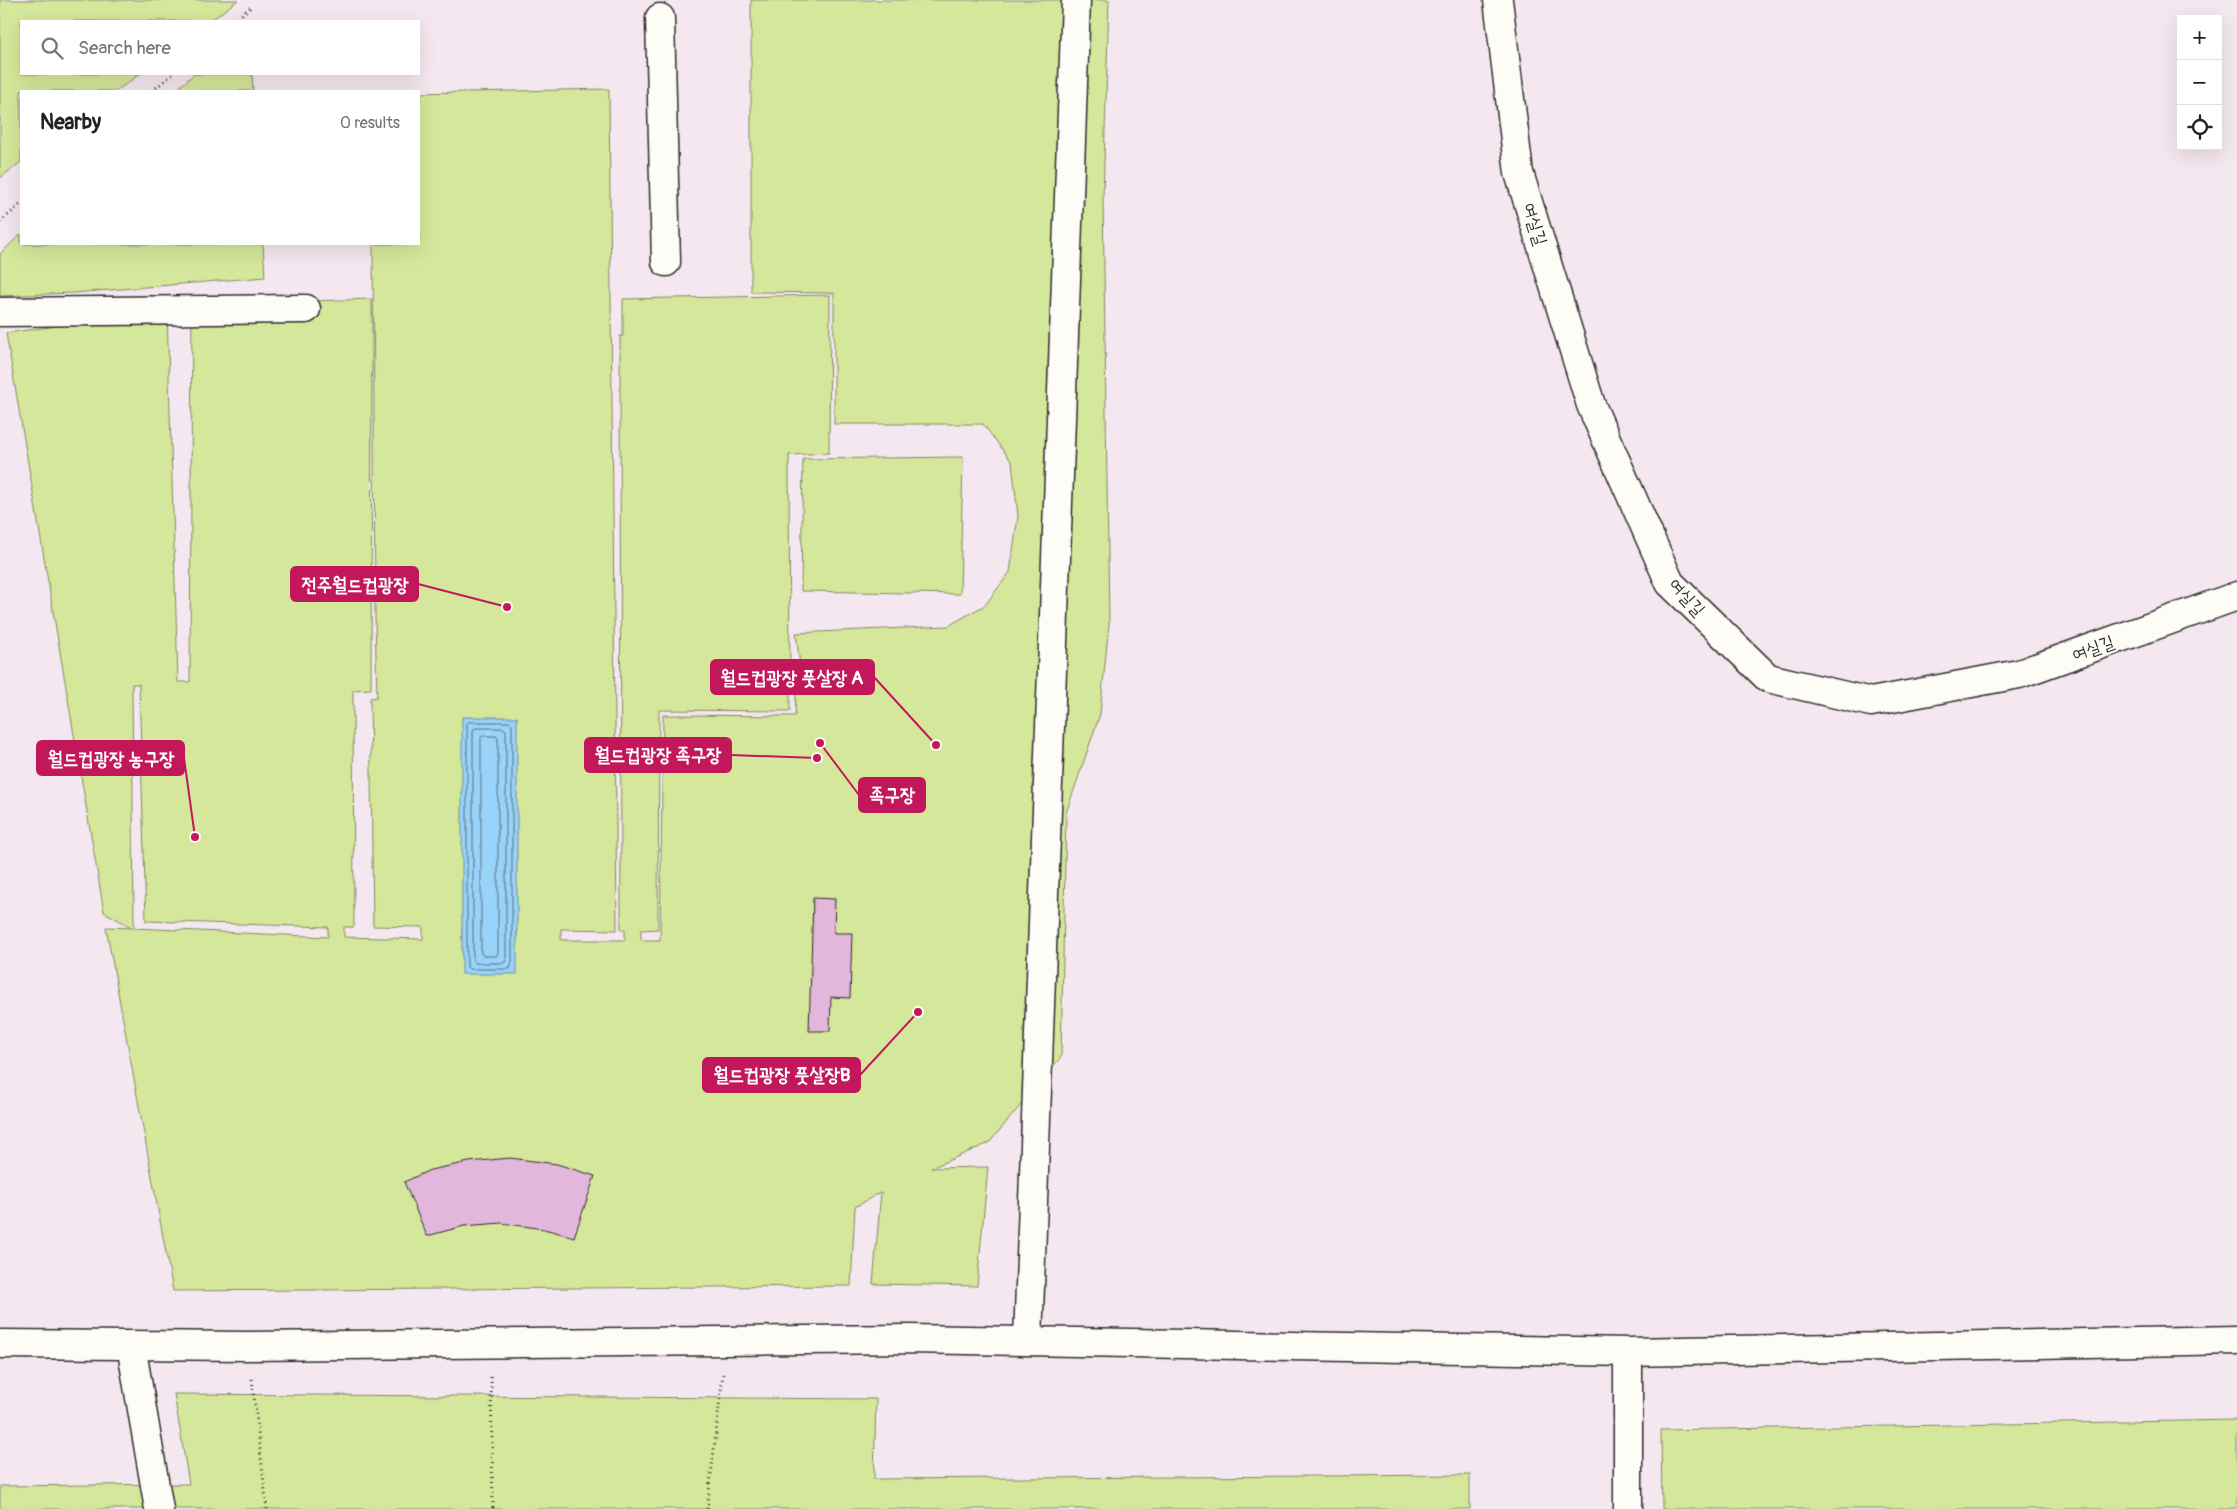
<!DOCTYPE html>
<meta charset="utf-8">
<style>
body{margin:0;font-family:Pangolin,"Poor Story",sans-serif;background:#f6f6f6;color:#222}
.controls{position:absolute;right:15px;top:15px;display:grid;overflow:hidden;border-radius:0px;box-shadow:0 5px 20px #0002}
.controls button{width:45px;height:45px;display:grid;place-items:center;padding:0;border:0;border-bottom:1px solid #e0e0e0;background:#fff;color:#222;font:25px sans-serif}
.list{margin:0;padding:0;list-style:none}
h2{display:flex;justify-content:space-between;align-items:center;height:65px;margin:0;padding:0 20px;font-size:21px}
h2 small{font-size:16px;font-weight:400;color:#767676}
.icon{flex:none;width:28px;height:28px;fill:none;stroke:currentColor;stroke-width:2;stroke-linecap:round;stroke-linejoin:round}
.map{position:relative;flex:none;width:2237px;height:1509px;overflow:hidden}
.search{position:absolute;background:#fff;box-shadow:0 5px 20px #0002;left:20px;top:20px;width:400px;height:55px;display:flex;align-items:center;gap:12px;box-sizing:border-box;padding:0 18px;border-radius:0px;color:#767676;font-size:19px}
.panel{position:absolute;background:#fff;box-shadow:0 5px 20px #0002;left:20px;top:90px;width:400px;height:155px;border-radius:0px}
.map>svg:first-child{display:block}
.green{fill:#d5e79b;stroke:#808963;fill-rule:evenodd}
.water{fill:#99d3f9;stroke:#6d90a7}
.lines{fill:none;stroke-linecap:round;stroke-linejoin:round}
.shore{stroke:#576e7d;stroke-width:1}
.building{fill:#e3b6db;stroke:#2b2b2b}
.minor-casing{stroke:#2b2b2b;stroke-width:31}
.path{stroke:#2b2b2b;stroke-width:3;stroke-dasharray:1 4;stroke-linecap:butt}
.minor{stroke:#fdfcf7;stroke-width:28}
.labels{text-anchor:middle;stroke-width:4.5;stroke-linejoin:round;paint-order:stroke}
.street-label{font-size:18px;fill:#2b2b2b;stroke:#fdfcf7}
.leader{fill:none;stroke:#c2185b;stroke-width:2}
.callout-dot{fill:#c2185b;stroke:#fdfcf7;stroke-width:2}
.callout{fill:#c2185b;stroke:#c2185b;stroke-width:2}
.callout-label{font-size:19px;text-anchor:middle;font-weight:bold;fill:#fff}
</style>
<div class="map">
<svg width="2237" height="1509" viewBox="0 0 2237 1509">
<rect width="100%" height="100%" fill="#f5e7ef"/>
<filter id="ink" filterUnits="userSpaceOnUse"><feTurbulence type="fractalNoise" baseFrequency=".02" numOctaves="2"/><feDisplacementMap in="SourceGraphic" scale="10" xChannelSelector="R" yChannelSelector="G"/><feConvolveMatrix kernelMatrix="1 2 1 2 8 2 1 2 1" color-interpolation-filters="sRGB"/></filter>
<g filter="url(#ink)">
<path class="green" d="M0 0H238L210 21H21V74H140L116 91H21V162L0 178Z
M751 0H1109L1103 197 1109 624 1100 714 1066 813 1061 1057 989 1143 931 1168 988 1167 977 1286 873 1284 881 1192 855 1207 851 1286 173 1291 106 927 133 928 104 912 6 333 167 311 178 682H190L192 305 372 299 371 689 353 690 354 927H344V937L423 939V927L373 926 370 698 377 697 375 618 373 244H419V93L609 89 617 930 561 929V940H625V930H621L620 336H623V299L830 295 829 453 789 455 790 711 659 710 658 929 641 930V940H660L663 715 795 716 797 674H801L796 633 948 626 985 605 1010 572 1018 516 1012 462 983 424H834V293L751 292ZM132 684H139L146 921 328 927V937L134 928ZM462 927 517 929V939H462Z
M194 74H252L253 91H175Z
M21 234V244H263L265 277 74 293 0 296V254Z
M963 457 960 594 801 591 803 459Z
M174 1394 876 1399 874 1479 1470 1475V1509H0V1486L189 1484Z
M2237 1420V1509H1662L1661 1430Z"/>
<path class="water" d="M462 717H517V974H462Z"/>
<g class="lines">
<path class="shore" d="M469 722H509L512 724V962L510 969H469L467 967V724Z
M476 728H503L506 730V961L503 963H475L473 961V730Z
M483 736H496L498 738V953L496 956H483L481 953V738Z"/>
</g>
<path class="building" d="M813 898 835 899 834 933H852L850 998 831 997 830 1031H809Z
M510 1158 557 1164 595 1176 574 1237 544 1229 501 1223 464 1226 427 1236 404 1182 430 1170 469 1162Z"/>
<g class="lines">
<g class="minor-casing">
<path id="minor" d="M1498 0 1519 173 1591 405 1670 583 1768 678 1871 702 2019 674 2237 596
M660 18 666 262
M0 312 306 309
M1028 1341 1076 0
M0 1344 249 1346 909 1339 1628 1352 2237 1340
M131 1345 159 1509
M1628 1352V1509"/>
</g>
<path class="path" d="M234 21 253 5
M152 91 173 74
M0 222 21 204
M491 1377 493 1509
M252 1379 267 1509
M707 1509 723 1374"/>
<use href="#minor" class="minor"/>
</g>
</g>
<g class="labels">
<g class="street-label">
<text transform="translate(1535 224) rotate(73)" y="6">여실길</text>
<text transform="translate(1687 597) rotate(48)" y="6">여실길</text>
<text transform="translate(2093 648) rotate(-20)" y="6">여실길</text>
</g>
</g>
<path class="leader" d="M507 607L418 584M936 745L874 677M817 758L731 755M195 837L184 758M820 743L859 795M918 1012L860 1075"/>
<g class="callout-dot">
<circle cx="507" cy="607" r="5"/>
<circle cx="936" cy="745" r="5"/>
<circle cx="817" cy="758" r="5"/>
<circle cx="195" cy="837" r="5"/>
<circle cx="820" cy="743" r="5"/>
<circle cx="918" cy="1012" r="5"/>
</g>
<g class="callout">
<rect x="291" y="567" width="127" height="34" rx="5"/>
<rect x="711" y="660" width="163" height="34" rx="5"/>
<rect x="585" y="738" width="146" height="34" rx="5"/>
<rect x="37" y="741" width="147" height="34" rx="5"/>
<rect x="859" y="778" width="66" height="34" rx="5"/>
<rect x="703" y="1058" width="157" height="34" rx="5"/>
</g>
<g class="callout-label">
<text x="355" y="591">전주월드컵광장</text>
<text x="792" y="684">월드컵광장 풋살장 A</text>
<text x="658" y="761">월드컵광장 족구장</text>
<text x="111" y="765">월드컵광장 농구장</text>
<text x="892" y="801">족구장</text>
<text x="782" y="1081">월드컵광장 풋살장B</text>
</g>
</svg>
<div class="controls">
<button>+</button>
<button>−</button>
<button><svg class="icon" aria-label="locate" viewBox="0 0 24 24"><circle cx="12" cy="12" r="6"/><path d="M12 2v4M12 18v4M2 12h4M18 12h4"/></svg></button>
</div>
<div class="search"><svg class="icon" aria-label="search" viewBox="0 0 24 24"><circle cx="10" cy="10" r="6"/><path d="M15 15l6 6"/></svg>Search here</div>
<section class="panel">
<h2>Nearby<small>0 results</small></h2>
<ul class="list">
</ul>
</section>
</div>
